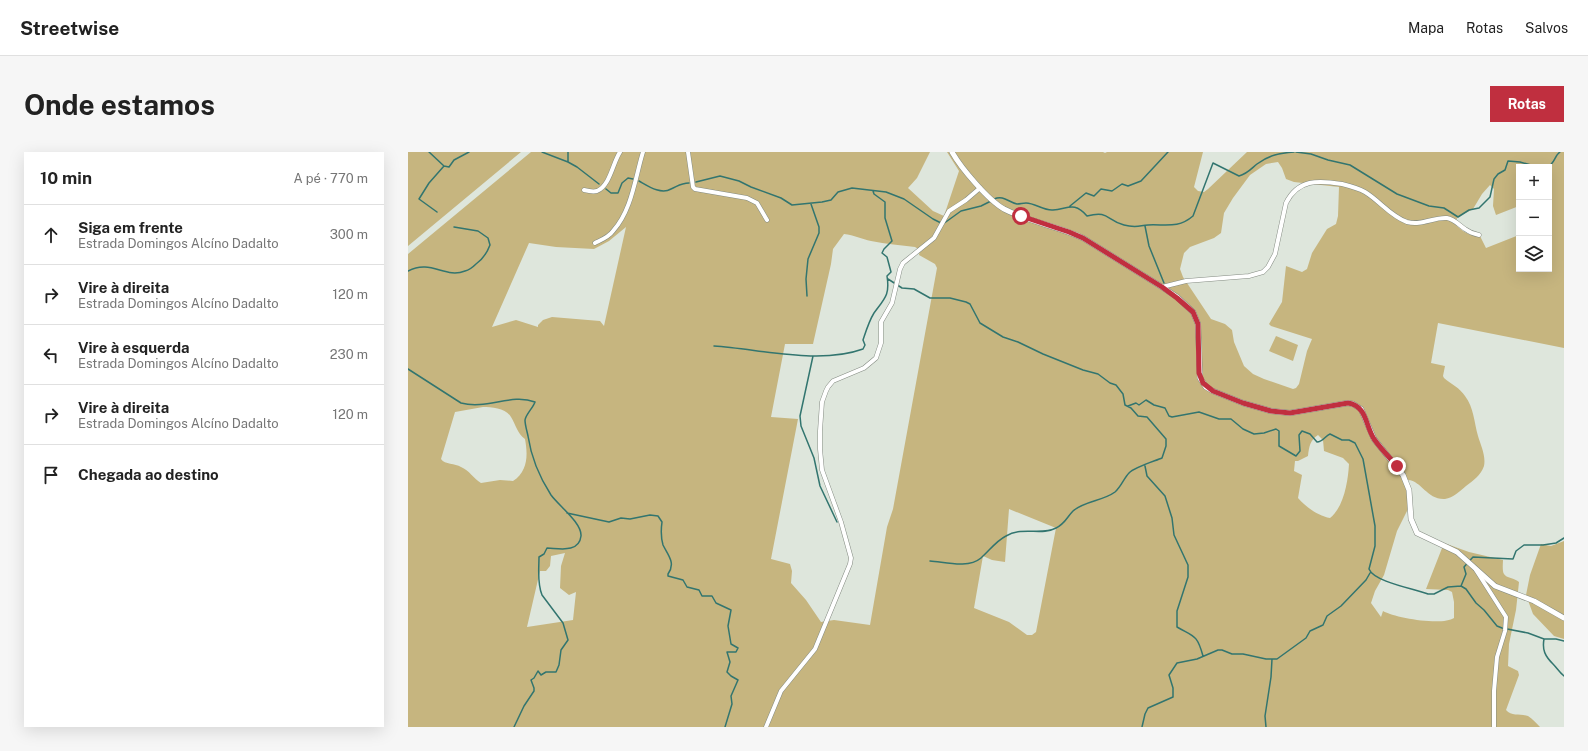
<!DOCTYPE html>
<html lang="pt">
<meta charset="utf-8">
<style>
body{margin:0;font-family:"Public Sans",sans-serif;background:#f6f6f6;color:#222}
.controls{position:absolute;right:12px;top:12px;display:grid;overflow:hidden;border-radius:0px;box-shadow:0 4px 16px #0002}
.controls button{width:36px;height:36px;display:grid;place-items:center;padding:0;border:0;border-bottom:1px solid #e0e0e0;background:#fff;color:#222;font:20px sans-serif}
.stop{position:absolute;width:12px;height:12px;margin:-9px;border:3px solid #c02f3f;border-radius:50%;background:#fff}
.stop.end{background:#c02f3f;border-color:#fff;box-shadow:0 1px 4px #0008}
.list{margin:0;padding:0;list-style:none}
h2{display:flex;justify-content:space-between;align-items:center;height:52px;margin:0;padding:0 16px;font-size:17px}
h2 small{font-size:13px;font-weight:400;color:#767676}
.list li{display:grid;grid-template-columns:26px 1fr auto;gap:12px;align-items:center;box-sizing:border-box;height:60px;padding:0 16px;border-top:1px solid #e0e0e0}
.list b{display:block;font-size:15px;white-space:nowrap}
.list p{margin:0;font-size:13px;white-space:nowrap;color:#767676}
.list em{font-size:13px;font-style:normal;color:#767676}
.icon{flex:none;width:22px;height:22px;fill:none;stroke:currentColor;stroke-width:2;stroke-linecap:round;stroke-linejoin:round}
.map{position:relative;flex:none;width:1156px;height:575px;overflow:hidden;border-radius:0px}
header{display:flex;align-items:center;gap:24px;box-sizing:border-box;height:56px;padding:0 20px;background:#fff;border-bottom:1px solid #e0e0e0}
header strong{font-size:19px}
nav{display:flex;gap:22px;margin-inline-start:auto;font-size:14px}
.intro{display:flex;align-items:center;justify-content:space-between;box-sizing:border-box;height:96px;padding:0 24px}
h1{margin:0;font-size:28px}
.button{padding:10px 18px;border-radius:0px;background:#c02f3f;color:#fff;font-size:14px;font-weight:700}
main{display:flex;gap:24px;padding:0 24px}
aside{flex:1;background:#fff;border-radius:0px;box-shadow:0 4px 16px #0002}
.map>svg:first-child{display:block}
.green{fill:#c6b57f;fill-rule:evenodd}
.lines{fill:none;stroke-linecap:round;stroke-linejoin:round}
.stream{stroke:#32756f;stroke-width:1.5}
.minor-casing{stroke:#848b82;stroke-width:5}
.tertiary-casing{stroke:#848b82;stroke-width:6}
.minor{stroke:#fff;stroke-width:4}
.tertiary{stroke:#fff;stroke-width:5}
.route{stroke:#c02f3f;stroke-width:5}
</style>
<header>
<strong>Streetwise</strong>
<nav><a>Mapa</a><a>Rotas</a><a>Salvos</a></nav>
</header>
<div class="intro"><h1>Onde estamos</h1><a class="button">Rotas</a></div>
<main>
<aside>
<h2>10 min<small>A pé · 770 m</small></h2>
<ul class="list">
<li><svg class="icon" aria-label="ahead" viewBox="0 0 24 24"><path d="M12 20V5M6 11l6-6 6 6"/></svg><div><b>Siga em frente</b><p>Estrada Domingos Alcíno Dadalto</p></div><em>300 m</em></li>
<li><svg class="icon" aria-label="right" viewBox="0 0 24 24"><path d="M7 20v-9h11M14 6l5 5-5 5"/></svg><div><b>Vire à direita</b><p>Estrada Domingos Alcíno Dadalto</p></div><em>120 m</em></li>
<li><svg class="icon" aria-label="left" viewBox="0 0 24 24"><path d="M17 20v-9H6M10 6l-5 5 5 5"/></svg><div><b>Vire à esquerda</b><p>Estrada Domingos Alcíno Dadalto</p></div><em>230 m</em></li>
<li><svg class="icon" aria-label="right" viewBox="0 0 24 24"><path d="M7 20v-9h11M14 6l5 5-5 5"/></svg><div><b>Vire à direita</b><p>Estrada Domingos Alcíno Dadalto</p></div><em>120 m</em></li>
<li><svg class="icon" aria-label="arrive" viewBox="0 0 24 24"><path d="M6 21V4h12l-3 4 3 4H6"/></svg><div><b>Chegada ao destino</b></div></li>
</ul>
</aside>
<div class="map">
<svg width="1156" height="575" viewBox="0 0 1156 575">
<rect width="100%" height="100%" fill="#dee6dc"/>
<path class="green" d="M0 0H113L0 94Z
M123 0H522L509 26 500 36 525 59 536 64 551 19 539 0H695L697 1 699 0H795L786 35 790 39 796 40 800 37 839 0H1156V196L1030 171 1023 211 1037 214 1035 224 1036 226C1043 232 1052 236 1057 244 1066 256 1066 270 1070 284 1073 294 1078 304 1076 314 1073 323 1065 329 1058 334 1052 339 1045 346 1037 347 1019 348 1014 329 1000 328L1001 350 1000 357 989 379 976 423 967 439 963 451 973 465 975 459C987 466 1034 474 1046 466V450L1044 440 1040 438 1018 437 1036 391 1061 400 1095 408C1095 411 1094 419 1096 422 1098 426 1107 426 1111 430L1108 458 1101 492 1100 514 1110 519 1111 523 1098 558C1104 565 1112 561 1120 564 1125 567 1128 571 1132 575H0V102ZM870 10 874 16 878 27 886 30 931 35 930 64 928 72 919 77 904 101 899 117 894 120 878 114 874 150 861 172 863 174 904 187 899 199 891 232 888 236 885 237 856 227 845 222 836 214 826 190 824 178 817 172 803 167 775 125 772 117 776 101 782 95 806 86 813 81 816 61 825 46 842 23 858 12ZM1111 15H1141V117H1111V83L1078 96 1071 82C1062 85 1056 80 1049 74L1048 68 1050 65 1065 57 1074 42 1082 33 1086 37 1085 54 1088 63 1111 54ZM218 75 196 174 192 169 144 165 135 168 130 173V175L108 168 84 175 121 91 148 95 186 97 201 89ZM436 82C446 83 454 87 463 89 478 92 493 93 507 95L512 98 511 103 527 112 529 116 485 357 479 375 462 473 426 468 413 470 398 448 383 431 384 419 382 412 363 407 390 267 363 265 377 192H405L423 112 425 97ZM75 255C84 255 98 256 103 265 108 273 109 281 117 287 120 303 120 319 105 329L92 328 73 331C66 327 61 318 53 315 47 311 37 313 33 307L47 260ZM910 283 915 288 916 299 935 306 941 312C940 329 936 355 922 366 910 364 898 355 890 346L894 323 886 319 887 309H890L900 304C901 295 902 288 910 283ZM601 357 648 376 628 480 624 483H619L601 470 566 456 575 404 584 408 597 410ZM157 401 153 414 152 436 161 443 168 440 165 468 119 475 132 419H138L142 414 143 404Z
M868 184 890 193 885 209 861 199Z
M1156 389V487L1146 484 1125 462 1118 443 1122 423 1133 392 1143 394Z"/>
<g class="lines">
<path class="stream" d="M21 0 36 14 41 15 46 8 61 0
M134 0 160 10 169 15 191 32
M888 0 903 2 920 8 942 13 989 42 1021 54 1036 56 1050 65 1061 58 1071 56 1082 45 1086 27 1090 22 1097 18 1100 9 1112 10 1130 15
M160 10V0
M1139 15C1147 12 1146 4 1152 0
M231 29C240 34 253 43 263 37 270 34 273 31 281 31
M288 30 312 24 331 29 343 35 373 46 384 53 414 50 423 48 430 40 444 36 478 40 496 47 525 67 535 72 553 59 573 54 583 49
M198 37 203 41H210L214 31 220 26 225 27
M586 47C596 43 600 50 609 52 612 52 615 51 618 51 627 51 636 59 645 58 660 57 666 49 679 64 701 58 698 68 716 73 727 76 730 74 740 73 757 72 770 77 785 64L805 11 831 24C839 22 843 17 849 12 861 3 872 1 886 0
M662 54 678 41 686 44 693 37 704 39 714 32 720 34 733 29 760 0
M29 60 11 47 21 31 36 14
M737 74 741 94 756 131
M0 119C23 107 37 127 57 119 61 118 65 115 68 112 75 107 79 101 82 93L80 86 70 79 46 75
M480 127 494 136 506 137 522 146H542L558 150 562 152 572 171 595 185 610 190 635 202 675 218 690 222 702 231 708 233 715 242 717 253 723 256 730 264 739 265 758 287V294L754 306C747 309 727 315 721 321 716 326 713 335 707 340 695 349 676 349 665 359 659 365 657 372 648 376 633 384 616 374 598 384 588 389 581 399 573 406 560 417 537 410 522 409
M399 144 398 127 400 107 411 81V75L403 52
M306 194C352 197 411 213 455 197L457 193 455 188C458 179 461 169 466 161 477 146 482 143 479 124L483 120 479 105 474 101 476 97 484 89 477 66V50L466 42 465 39
M405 204 392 264 393 274 406 306 412 334 429 370
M0 217 53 251C79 258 103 241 127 250 125 256 118 262 117 268 117 273 119 279 120 284 123 304 132 326 143 343 151 354 174 371 173 384 171 402 149 396 139 396L136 402 131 405C131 417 129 431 134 443L155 471 160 488 153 498 151 513 148 520H138L133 523 130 519 126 526 123 528 126 536V539L116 554 106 575
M720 254 728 251 731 253 738 248 746 253 757 256 761 264 764 265 791 260 811 267H823L835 277 846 282 856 281 868 277 871 279V294L888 304 892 299 891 283 894 279 902 282 909 290C915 290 917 284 922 282L934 288H941L947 291 955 307 967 374V394L961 417C966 430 1007 437 1020 442H1026L1040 435 1053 434 1058 437 1068 451 1076 458 1089 474 1094 476 1120 481 1136 487H1148L1156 489
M737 314 739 324 757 344 764 366 766 383 780 413V425L769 459V475C786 485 789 482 795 504
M159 361 201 370 213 366 222 367 242 363 250 364 254 370C253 377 253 386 255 393 260 403 268 411 260 422V424L275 428 279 435 291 438 294 444H304L308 451 323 458 320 474 323 492 330 496 328 500H319L322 510 319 520 323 524 330 528 323 544 324 552 317 575
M1053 434 1058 422 1056 415 1065 405 1105 407 1108 399 1116 393H1135L1148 391 1156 386
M1136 487C1134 498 1137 504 1145 512 1149 516 1151 520 1156 524
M734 575 737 562 740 556 765 545V536L761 523 769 511 789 507 810 498H814L824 502H835L858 507H869L898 486 902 479 915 473 919 464 933 454 958 428 962 421
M858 575 857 564 863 525 864 507"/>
<g class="minor-casing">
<path id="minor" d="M280 0 285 35 287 37 339 46 349 51 359 68
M176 38C180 39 185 40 189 39 202 34 205 10 212 0
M187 91C193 88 201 85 205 79 224 58 227 26 235 0
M754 135 778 129 841 124 855 120 860 115 867 102 878 51C890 27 910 28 934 32 942 34 950 36 957 40 972 49 982 64 999 70 1014 74 1025 65 1039 66 1046 67 1051 73 1057 77 1061 80 1066 82 1071 83
M1068 418 1098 465 1097 479 1089 505 1086 539V575
M358 575 373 539 407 497 442 412 443 406 433 370 414 318 412 297V279L414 250 418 239 420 235 425 229 456 216 468 206 473 191V170L484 151 492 117 495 111 526 86 541 59 558 48 572 36"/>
</g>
<g class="tertiary-casing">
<path id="tertiary" d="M544 0C553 16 580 48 596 57 621 70 650 74 675 86L754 135 769 145 785 160 790 172 792 226 798 235 805 239 835 251 863 259 882 261 940 251 945 252 953 257 966 287 995 323 1001 338 1003 367 1009 381 1049 400 1087 434 1126 449 1156 466"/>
</g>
<use href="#minor" class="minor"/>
<use href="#tertiary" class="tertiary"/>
</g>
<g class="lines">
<path class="route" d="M613 64 661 80 675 86 754 135 769 146 785 160 790 172 791 221 795 231 805 239 835 251 863 259 882 261 940 251C959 254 957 273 966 287 973 297 981 305 989 314"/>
</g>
</svg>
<div class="controls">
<button>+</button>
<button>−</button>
<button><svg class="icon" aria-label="layers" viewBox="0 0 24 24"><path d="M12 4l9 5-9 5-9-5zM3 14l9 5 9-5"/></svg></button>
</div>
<div class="stop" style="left:613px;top:64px"></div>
<div class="stop end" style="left:989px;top:314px"></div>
</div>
</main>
